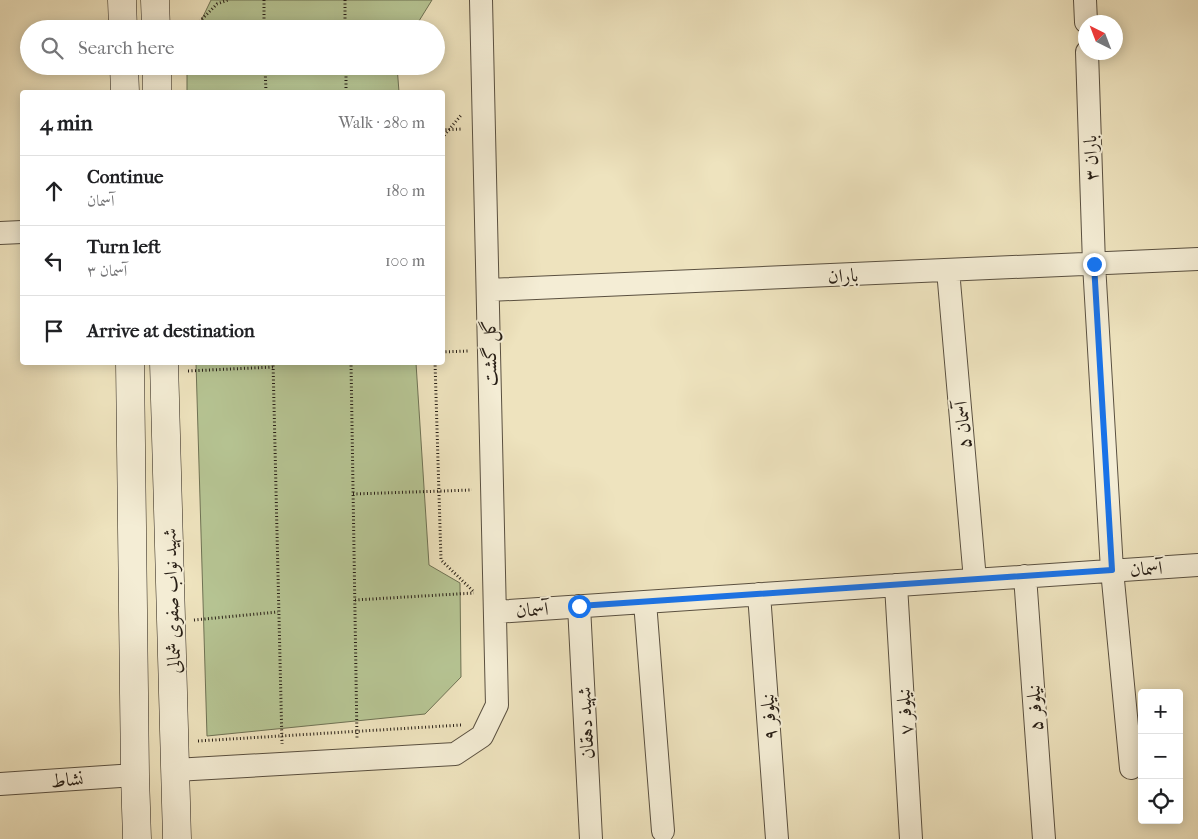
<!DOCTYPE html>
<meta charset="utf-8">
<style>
body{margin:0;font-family:"IM FELL French Canon",Amiri,serif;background:#f6f6f6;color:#202124}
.controls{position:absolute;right:15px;bottom:15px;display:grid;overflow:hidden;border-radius:5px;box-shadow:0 2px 12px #0003}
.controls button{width:45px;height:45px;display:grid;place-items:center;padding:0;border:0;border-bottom:1px solid #e0e0e0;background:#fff;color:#202124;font:25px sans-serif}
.compass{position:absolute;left:1078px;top:15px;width:45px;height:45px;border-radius:50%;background:#fff;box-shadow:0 2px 12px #0003;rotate:318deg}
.stop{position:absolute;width:15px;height:15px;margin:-11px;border:4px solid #1a73e8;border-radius:50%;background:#fff}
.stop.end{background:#1a73e8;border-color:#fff;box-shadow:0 1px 5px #0008}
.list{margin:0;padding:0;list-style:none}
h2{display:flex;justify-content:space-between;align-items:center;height:65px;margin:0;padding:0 20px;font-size:21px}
h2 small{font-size:16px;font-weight:400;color:#757577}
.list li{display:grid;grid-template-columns:32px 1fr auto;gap:15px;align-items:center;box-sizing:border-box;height:70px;padding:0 20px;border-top:1px solid #e0e0e0}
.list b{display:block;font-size:19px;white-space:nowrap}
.list p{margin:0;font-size:16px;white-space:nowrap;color:#757577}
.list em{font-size:16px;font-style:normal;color:#757577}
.icon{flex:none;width:28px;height:28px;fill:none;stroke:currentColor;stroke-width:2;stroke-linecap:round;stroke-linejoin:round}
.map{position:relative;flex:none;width:1198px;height:839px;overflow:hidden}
.search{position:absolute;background:#fff;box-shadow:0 2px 12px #0003;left:20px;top:20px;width:425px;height:55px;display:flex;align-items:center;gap:12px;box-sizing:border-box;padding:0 18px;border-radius:28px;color:#757577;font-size:19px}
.panel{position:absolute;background:#fff;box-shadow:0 2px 12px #0003;left:20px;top:90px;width:425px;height:275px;border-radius:5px}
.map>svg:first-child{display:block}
.green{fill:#b6c493;stroke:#6f7254}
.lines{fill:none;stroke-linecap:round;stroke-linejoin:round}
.street-casing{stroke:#5a5040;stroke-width:24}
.secondary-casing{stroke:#281f16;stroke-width:29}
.path{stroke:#281f16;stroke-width:3;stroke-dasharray:1 2.5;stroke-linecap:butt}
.street{stroke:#f4edd5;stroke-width:22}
.secondary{stroke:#f4edd5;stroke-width:28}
.route{stroke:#1a73e8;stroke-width:6}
.labels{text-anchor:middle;stroke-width:4;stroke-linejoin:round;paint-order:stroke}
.street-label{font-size:19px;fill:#281f16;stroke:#f4edd5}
</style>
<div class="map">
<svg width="1198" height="839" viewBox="0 0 1198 839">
<rect width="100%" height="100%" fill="#eee3be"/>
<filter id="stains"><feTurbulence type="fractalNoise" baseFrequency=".004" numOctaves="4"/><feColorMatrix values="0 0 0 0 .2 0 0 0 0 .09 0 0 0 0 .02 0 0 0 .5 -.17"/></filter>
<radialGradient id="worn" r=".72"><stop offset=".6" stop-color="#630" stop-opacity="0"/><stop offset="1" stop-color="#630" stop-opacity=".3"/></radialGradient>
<path class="green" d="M211 0H432L414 29H197Z
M187 66H397L399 92H187Z
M196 363H416L429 565 460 583 461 677 425 714 207 736Z"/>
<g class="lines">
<g class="street-casing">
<path id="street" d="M1085 0 1086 22
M1087 52 1094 264 1112 570 1131 768
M0 233 22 232
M948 270 975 580
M488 290 1198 259
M1025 576 1044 839
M896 585 911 839
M759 594 777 839
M645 602 663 831
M579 606 591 839
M495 612 1198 565
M175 770 455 754 482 736 497 705 481 0
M0 784 135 775"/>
</g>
<g class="secondary-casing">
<path id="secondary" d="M122 0 123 29
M155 0 156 29
M124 66 125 92
M157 66V92
M130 362 135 775 137 839
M164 362 177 839"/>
</g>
<path class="path" d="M264 0V29
M345 0V29
M192 29 217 4 228 0
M265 66 266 92
M346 66V92
M442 130 463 129
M442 138 462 114
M442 352 469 351
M273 362 282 744
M351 362 357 739
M435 362 441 560 473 591
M188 371 273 367
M353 494 472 490
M355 600 474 593
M194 620 278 612
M198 741 461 725"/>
<use href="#street" class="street"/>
<use href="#secondary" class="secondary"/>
</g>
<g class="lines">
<path class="route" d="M579 606 1112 570 1094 264"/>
</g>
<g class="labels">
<g class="street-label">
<text transform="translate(1090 158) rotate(-92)" y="7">باران ۳</text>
<text transform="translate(843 275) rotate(-3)" y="7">باران</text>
<text transform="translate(489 353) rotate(-91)" y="7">گل گشت</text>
<text transform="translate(962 425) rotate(-95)" y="7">آسمان ۵</text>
<text transform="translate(1146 568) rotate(-4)" y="7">آسمان</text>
<text transform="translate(171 601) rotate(-92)" y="7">شهید نواب صفوی شمالی</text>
<text transform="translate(532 609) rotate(-4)" y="7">آسمان</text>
<text transform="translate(1034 708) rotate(-94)" y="7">نیلوفر ۵</text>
<text transform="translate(904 712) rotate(-94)" y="7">نیلوفر ۷</text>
<text transform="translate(768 717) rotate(-94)" y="7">نیلوفر ۹</text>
<text transform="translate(585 723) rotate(-93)" y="7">شهید دهقان</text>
<text transform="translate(67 779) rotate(-4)" y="7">نشاط</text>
</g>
</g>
<rect width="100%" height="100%" filter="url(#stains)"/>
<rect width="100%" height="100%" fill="url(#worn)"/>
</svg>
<div class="controls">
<button>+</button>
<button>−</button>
<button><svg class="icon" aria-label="locate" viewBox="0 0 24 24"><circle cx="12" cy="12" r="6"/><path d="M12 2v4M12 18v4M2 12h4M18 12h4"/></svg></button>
</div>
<svg class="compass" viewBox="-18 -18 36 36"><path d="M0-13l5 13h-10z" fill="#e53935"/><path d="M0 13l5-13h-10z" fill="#757577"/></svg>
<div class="stop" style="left:579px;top:606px"></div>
<div class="stop end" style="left:1094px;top:264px"></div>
<div class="search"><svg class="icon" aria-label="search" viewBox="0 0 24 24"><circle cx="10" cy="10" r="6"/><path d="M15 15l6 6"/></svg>Search here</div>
<section class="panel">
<h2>4 min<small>Walk · 280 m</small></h2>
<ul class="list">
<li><svg class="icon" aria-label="ahead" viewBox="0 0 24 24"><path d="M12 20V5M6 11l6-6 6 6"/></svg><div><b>Continue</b><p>آسمان</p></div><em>180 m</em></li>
<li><svg class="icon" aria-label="left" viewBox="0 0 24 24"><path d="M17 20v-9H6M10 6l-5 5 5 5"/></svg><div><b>Turn left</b><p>آسمان ۳</p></div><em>100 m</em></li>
<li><svg class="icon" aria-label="arrive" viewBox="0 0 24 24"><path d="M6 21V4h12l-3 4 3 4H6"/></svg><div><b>Arrive at destination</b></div></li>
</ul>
</section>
</div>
